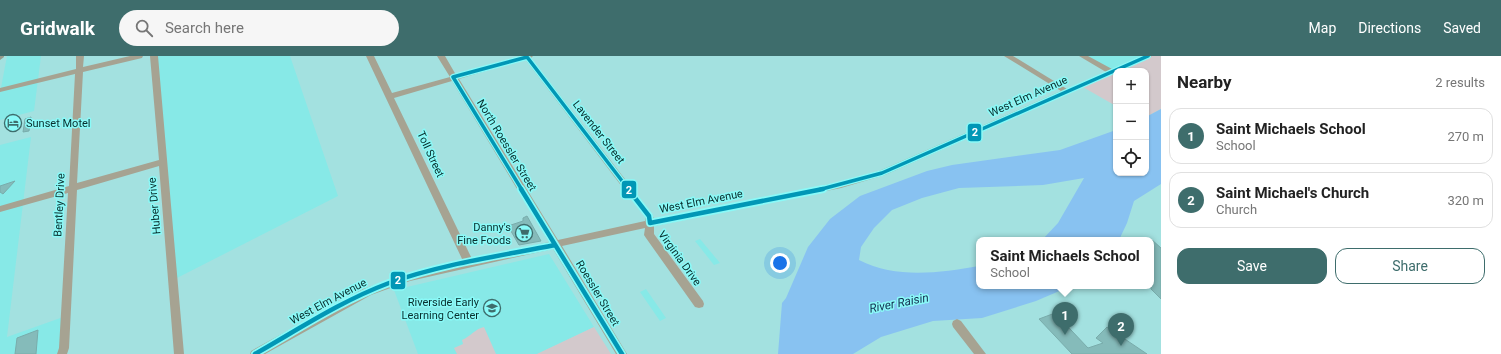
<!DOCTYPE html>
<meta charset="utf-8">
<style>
body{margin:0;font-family:Roboto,sans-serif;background:#f6f6f6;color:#222}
.controls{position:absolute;right:12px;top:12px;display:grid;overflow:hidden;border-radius:8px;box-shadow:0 1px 3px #0004}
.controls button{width:36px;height:36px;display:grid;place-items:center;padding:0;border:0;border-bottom:1px solid #e0e0e0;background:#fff;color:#222;font:20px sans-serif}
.you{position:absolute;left:780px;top:207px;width:14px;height:14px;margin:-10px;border:3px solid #fff;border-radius:50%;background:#1a73e8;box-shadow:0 0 0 6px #1a73e833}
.badge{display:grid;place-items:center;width:26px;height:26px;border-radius:50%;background:#3e6d6c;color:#fff;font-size:13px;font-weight:700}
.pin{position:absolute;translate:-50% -33px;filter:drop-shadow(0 1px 2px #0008)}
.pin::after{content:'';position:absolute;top:21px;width:14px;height:12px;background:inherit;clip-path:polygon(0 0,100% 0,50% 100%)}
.popup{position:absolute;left:976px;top:181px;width:178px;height:52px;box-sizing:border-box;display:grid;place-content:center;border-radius:8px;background:#fff;filter:drop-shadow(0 1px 3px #0005);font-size:13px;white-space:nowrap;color:#767676}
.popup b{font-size:15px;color:#222}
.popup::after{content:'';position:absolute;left:50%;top:100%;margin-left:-8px;border:8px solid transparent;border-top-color:#fff}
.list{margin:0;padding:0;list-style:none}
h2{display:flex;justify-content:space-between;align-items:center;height:52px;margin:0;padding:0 16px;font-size:17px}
h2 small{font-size:13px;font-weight:400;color:#767676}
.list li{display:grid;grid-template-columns:26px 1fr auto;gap:12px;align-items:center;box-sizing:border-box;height:56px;margin:0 8px 8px;padding:0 8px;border:1px solid #e0e0e0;border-radius:12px}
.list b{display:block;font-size:15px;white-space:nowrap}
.list p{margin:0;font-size:13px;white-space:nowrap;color:#767676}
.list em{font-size:13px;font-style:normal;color:#767676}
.actions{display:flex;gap:8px;padding:12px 16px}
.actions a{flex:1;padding:9px 0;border:1px solid #3e6d6c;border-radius:12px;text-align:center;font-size:14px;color:#3e6d6c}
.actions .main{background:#3e6d6c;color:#fff}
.icon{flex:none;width:22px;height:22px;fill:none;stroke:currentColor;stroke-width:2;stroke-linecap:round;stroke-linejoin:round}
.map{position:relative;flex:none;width:1161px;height:298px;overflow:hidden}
header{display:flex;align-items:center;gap:24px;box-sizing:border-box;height:56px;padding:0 20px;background:#3e6d6c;color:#fff}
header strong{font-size:19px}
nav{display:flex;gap:22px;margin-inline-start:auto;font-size:14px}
.search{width:280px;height:36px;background:#f6f6f6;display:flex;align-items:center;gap:10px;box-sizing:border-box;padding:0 14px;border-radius:22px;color:#767676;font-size:15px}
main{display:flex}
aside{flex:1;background:#fff}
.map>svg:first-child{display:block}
.built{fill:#87e9e7}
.green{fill:#d3c9cc}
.water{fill:#88c2f1}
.building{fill:#85bbba;stroke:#79acab}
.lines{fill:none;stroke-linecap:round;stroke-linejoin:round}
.minor{fill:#a6a392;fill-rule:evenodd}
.major{fill:#969b8c;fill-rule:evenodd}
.bus-1-far1-casing{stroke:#8afaf8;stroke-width:6}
.bus-1-casing{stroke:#8afaf8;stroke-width:8}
.bus-1-far1{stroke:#0197b6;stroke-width:3.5}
.bus-1{stroke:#0197b6;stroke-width:4.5}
.labels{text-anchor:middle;stroke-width:3;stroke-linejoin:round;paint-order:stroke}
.street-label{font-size:11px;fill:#082e2d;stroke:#8afaf8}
.poi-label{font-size:11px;fill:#082e2d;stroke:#8afaf8;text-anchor:end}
.water-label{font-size:12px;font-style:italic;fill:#132f50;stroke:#8afaf8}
.line-badge{stroke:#8afaf8;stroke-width:1.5}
.badge-label{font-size:11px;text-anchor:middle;font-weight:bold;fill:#fff}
</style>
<header>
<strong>Gridwalk</strong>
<div class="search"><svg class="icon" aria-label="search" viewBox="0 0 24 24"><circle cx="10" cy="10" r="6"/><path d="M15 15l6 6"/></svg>Search here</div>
<nav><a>Map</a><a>Directions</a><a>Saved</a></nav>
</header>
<main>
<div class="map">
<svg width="1161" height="298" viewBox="0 0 1161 298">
<rect width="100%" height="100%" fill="#a3e1e0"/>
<path class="built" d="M7 0H41L34 55 0 64V37Z
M154 0H290L338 140 173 224Z
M1083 0H1148L1112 16Z
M31 81 7 281 66 260 62 298H0V89Z
M700 183 720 207 714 209 695 185Z
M549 198 594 271 537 298H418L394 234Z
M646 233 666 262 660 265 640 236Z"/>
<path class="green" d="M1148 0H1161V53L1146 61V15H1116V50L1081 30Z
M484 271 496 298H457L454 292 463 288 462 284C471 280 475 273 484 271Z
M594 271 611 298H537Z"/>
<path class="water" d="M1161 53V128L1134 145 1127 167 1119 184H1042L1058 167 1084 122 1043 129 959 132 922 142 892 154 874 172 861 191 859 204C896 223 939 217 979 210V230H1071L1036 245 982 262 933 265 881 281 853 298H778L782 247 786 242 808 191 830 163 860 140 927 115 952 109 1060 94 1116 74V117H1146V61Z"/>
<path class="building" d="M31 61 29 75 23 76 25 63Z
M15 125 3 138 0 136V130Z
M527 160 541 185 519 189 508 170 523 165V162Z
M1151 183 1161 192V243L1151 233Z
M1055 257 1088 292 1103 287 1096 282 1107 271 1147 298H1072L1039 263Z
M38 274 36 298H15L17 282Z"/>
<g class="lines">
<path class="minor" d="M76 0H84L83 11 130 0H143L142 2 83 16 77 127 159 104 150 0H158L184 298H174L159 110 77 134 69 292 67 298H57L59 292 68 137 0 156V150L69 130 75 18 0 36V32L76 13Z
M366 0H374L392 37 450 21 437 0H445L456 19 521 0H533L531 2 652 158 654 163 841 126 879 115 1061 35 1004 0H1013L1067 33 1106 16 1079 0H1088L1112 13 1142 0H1152L885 119 841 132 654 170V178L703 245 704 248 703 251 699 252 695 251 646 182 644 179 645 172 562 190 627 298H616L553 193 410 225 371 239 265 298H250L251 295 363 233 409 217 463 205ZM525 3 645 161V165L558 184 459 23ZM452 25 549 186 472 203 394 42Z
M957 263 961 265 986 298H974L953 271 952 268 953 265Z"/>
<path class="major" d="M0 0H4V1L0 4Z"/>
<g class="bus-1-far1-casing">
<path id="bus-1-far1" d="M522 134 453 21 527 1 629 134
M818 134 882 117 1148 0"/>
</g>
<g class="bus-1-casing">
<path id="bus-1" d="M521 133 622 298
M628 133 649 160 650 167 823 133
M255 298C299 273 341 245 389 227 442 208 500 200 555 189"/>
</g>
<use href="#bus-1-far1" class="bus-1-far1"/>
<use href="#bus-1" class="bus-1"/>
</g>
<defs>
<g id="hotel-ring" transform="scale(0.9)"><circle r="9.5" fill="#8afaf8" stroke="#3e6d6c" stroke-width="1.5"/><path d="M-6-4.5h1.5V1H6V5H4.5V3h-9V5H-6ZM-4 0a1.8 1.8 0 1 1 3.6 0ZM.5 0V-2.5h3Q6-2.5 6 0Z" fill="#3e6d6c"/></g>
<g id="supermarket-ring" transform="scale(0.9)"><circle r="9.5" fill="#8afaf8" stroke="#3e6d6c" stroke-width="1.5"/><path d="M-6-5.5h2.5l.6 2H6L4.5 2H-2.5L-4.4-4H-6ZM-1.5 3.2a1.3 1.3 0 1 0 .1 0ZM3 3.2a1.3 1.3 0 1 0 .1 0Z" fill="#3e6d6c"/></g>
<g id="school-ring" transform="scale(0.9)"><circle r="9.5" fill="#8afaf8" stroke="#3e6d6c" stroke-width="1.5"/><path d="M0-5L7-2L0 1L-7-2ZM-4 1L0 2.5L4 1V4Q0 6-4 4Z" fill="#3e6d6c"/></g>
</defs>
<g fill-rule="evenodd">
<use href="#hotel-ring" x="13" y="67"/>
<use href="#supermarket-ring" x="524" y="177"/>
<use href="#school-ring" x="492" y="252"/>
</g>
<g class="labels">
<g class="street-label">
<text transform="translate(1028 40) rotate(-24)" y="4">West Elm Avenue</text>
<text transform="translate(599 76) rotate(52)" y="4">Lavender Street</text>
<text transform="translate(507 89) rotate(59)" y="4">North Roessler Street</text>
<text transform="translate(431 98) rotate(65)" y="4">Toll Street</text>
<text transform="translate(701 145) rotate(-11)" y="4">West Elm Avenue</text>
<text transform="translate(59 149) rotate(-87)" y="4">Bentley Drive</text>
<text transform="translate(154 150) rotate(-95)" y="4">Huber Drive</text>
<text transform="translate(680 202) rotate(54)" y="4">Virginia Drive</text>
<text transform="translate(598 237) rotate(59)" y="4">Roessler Street</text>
<text transform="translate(328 245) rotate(-28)" y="4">West Elm Avenue</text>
</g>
<g class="poi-label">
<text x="26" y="71" text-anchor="start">Sunset Motel</text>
<text x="511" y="175">Danny's<tspan x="511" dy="13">Fine Foods</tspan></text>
<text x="479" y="250">Riverside Early<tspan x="479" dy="13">Learning Center</tspan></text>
</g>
<g class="water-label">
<text transform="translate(899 247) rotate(-11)" y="4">River Raisin</text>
</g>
</g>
<g class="line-badge">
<rect x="967" y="67" width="15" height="19" rx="4" fill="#0197b6"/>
<rect x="621" y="124" width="16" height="19" rx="4" fill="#0197b6"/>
<rect x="390" y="215" width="16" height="19" rx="4" fill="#0197b6"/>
</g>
<g class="badge-label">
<text x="975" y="80">2</text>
<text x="629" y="138">2</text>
<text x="398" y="228">2</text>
</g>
</svg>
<div class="controls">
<button>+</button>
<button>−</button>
<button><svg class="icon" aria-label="locate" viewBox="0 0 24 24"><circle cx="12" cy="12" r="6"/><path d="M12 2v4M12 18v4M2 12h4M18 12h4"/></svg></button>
</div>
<div class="you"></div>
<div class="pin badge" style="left:1065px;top:279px">1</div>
<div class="popup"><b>Saint Michaels School</b>School</div>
<div class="pin badge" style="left:1121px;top:290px">2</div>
</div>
<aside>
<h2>Nearby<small>2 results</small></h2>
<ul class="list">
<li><span class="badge">1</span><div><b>Saint Michaels School</b><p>School</p></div><em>270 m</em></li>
<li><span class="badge">2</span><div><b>Saint Michael's Church</b><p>Church</p></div><em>320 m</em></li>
</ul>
<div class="actions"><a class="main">Save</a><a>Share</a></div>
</aside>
</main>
